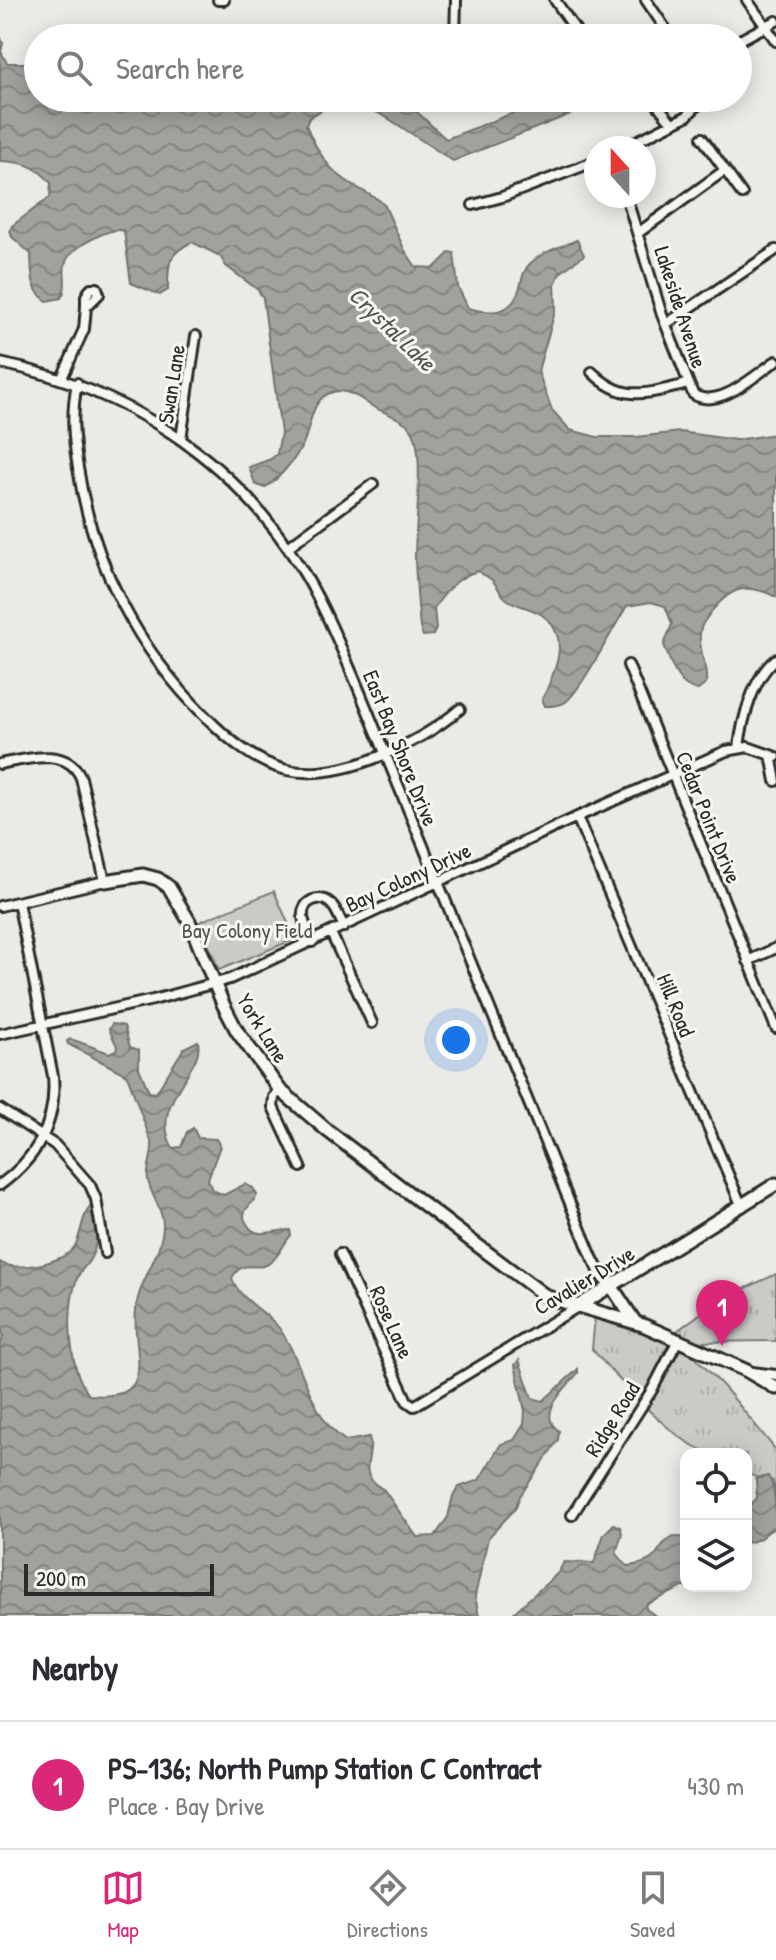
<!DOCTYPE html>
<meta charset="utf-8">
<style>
body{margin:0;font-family:"Patrick Hand",sans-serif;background:#f7f7f7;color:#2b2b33}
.controls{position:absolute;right:24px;bottom:24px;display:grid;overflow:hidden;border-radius:16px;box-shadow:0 4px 20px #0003}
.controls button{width:72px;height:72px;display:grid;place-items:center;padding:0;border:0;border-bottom:2px solid #e1e1e2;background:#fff;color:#2b2b33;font:40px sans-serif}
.compass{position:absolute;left:584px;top:136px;width:72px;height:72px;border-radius:50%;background:#fff;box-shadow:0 4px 20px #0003;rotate:339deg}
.scale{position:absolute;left:24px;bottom:20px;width:190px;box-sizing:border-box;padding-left:8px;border:4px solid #2b2b2b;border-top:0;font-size:22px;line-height:28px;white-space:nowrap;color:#2b2b2b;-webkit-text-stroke:6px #f6f6f2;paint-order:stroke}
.you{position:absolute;left:456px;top:1040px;width:28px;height:28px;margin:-20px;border:6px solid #fff;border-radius:50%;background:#1a73e8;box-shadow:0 0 0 12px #1a73e833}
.badge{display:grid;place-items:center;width:52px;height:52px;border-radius:50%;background:#db2777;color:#fff;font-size:26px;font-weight:700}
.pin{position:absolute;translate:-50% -66px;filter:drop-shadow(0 2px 4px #0008)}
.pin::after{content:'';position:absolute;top:42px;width:28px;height:24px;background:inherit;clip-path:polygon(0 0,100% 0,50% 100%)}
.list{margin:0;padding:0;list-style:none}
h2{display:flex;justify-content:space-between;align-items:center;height:104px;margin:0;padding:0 32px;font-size:34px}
h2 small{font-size:26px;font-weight:400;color:#7c7c81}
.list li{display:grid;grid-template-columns:52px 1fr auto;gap:24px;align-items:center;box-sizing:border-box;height:128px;padding:0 32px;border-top:2px solid #e1e1e2}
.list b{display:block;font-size:30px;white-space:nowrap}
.list p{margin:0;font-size:26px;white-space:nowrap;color:#7c7c81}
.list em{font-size:26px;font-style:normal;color:#7c7c81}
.icon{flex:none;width:44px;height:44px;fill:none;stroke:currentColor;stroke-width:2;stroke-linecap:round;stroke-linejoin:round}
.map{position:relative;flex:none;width:776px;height:1616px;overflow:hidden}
.search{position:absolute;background:#fff;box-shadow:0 4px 20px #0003;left:24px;right:24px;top:24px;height:88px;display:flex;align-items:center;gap:20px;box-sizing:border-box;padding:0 28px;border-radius:44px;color:#7c7c81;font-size:30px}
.sheet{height:232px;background:#fff}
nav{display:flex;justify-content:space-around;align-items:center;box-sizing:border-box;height:112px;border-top:2px solid #e1e1e2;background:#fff;font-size:22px;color:#7c7c81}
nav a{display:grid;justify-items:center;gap:4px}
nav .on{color:#db2777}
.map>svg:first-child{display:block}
.grass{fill:url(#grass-tufts);stroke:#7a7a79;stroke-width:2}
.park{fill:#cacac7;stroke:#7a7a79;stroke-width:2}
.water{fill:url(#water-waves);stroke:#727270;stroke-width:2}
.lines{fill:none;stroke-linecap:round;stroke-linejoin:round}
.street-casing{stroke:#2b2b2b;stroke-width:14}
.secondary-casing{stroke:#2b2b2b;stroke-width:17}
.street{stroke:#f6f6f2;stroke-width:8}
.secondary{stroke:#f6f6f2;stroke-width:11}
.labels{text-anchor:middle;stroke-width:6;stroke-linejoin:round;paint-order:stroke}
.street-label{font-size:22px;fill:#2b2b2b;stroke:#f6f6f2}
.park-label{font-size:22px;fill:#535352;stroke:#f6f6f2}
.water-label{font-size:24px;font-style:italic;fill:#545453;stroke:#f6f6f2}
</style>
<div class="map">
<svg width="776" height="1616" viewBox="0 0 776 1616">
<defs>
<pattern id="grass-tufts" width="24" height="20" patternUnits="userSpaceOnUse" patternTransform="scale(2)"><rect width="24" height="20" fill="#cacac7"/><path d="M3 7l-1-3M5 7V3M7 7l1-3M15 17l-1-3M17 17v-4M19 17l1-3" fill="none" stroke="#aeaeab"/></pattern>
<pattern id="water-waves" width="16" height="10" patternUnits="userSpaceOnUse" patternTransform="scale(2)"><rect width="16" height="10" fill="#a1a19e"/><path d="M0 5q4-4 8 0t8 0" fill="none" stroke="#838381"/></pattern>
</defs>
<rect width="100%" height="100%" fill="#eaeae6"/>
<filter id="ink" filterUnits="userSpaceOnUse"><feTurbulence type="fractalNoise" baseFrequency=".0125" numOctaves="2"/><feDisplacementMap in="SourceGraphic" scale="16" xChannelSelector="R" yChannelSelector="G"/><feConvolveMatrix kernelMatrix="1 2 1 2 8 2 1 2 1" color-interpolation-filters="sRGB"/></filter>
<g filter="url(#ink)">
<path class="grass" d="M776 1274V1341L694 1342 687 1349 725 1388 776 1450V1496L773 1481C763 1477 755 1478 746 1473V1454C736 1454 725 1455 715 1454 677 1449 617 1377 592 1349L595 1317 615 1319 666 1339 716 1302Z"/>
<path class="park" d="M274 891 295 939 219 970 199 922Z"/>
<path class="water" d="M0 36 3 43 1 52 7 63H38V98H341L309 118 306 125C325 171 338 177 379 200L385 206 404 249 416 267 434 268 450 252 454 253 458 287 468 308C489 314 512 315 519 290 522 282 522 273 528 266 540 252 560 247 577 240L584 255 560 273 555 284 556 308 538 371 552 410 570 430 597 437H636L680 432 736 440 776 434V597C747 582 731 587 711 612 706 619 700 625 700 634 698 650 708 666 706 684L698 690C677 687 671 663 664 645L672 624 665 606 651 602 627 606C615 624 579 695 564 703 558 706 552 706 545 706L542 700C554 674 573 637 542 615 533 608 519 607 508 600 500 595 499 588 493 581 489 577 482 574 477 571 456 578 447 590 434 608L436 629 433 635 423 636 420 628C418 606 416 583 415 560 414 533 427 446 410 427 400 416 379 412 367 403 354 393 338 385 323 397 309 409 310 433 301 448 293 462 278 480 264 488L255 484 249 467 271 459 277 454 281 433 263 298 258 290 226 266 220 256 192 242C167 254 168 264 168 290L160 295 131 283 124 231C111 226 78 245 69 256 59 269 70 285 61 298L47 301C30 291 32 272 31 254L12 237 10 230 12 226 50 197 51 183C36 165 23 162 0 161Z
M349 98H402L446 139 552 98H566L576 112 453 161 386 117Z
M112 1024 124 1026 130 1047 139 1050V1068L149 1092 156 1093 184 1048 198 1041C205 1070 147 1104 173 1148L181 1147 187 1132 193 1128 198 1138 216 1139 220 1146 208 1179 212 1190 224 1195 245 1184 253 1188 257 1195C254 1201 248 1206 245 1211 243 1217 244 1219 247 1224 256 1241 275 1229 290 1230L291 1235C284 1243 279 1256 271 1262 257 1274 244 1256 232 1278 240 1301 264 1309 279 1328 304 1362 309 1418 346 1441L369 1437C376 1457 353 1473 384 1490L417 1537 435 1536 448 1517 453 1496 459 1487 479 1480 501 1444 514 1440 524 1424 525 1411 515 1365 519 1360 532 1398 543 1401 578 1369V1373C566 1388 535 1414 559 1431L558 1440 520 1496 515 1509 488 1538 475 1596 479 1616H0V1349L3 1336 0 1316V1262C15 1273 66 1263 75 1246 82 1233 81 1217 91 1205L96 1207C99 1222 98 1248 89 1261 85 1267 81 1270 78 1276 65 1308 68 1368 89 1395 162 1402 131 1352 136 1309 139 1280 161 1257 163 1227 164 1211 151 1196 148 1180 146 1169 153 1156 152 1144L127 1075 68 1044 67 1041 71 1039 109 1053 116 1050 117 1046 109 1029Z
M768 1476C776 1488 776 1511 776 1528 764 1531 765 1540 746 1543V1510L757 1498 756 1479Z
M614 1524 620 1527 622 1533 616 1553 627 1566C664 1563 652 1547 674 1536L686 1538V1586H741L683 1587 647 1604 646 1609 656 1616H510L558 1573 564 1562 594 1563 604 1534Z"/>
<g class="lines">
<g class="street-casing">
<path id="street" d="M218 0H224
M555 0 581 38
M646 0 665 28 668 38
M747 0 776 41
M455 38 456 0
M738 41 776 21
M652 98 672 123
M702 138 742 194
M623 148 687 116 704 98
M626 196 662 315 693 394C718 411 755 375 776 361
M473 205 502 197 596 161
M638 233 725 170
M91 288H97L99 294 86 307V296Z
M666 324 776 250
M0 363C125 389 231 456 299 565 322 601 338 641 355 680L592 1257 603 1279 612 1287
M592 372C624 404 648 393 688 384
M62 378 84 329 86 307
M77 383C71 413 73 438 78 468 92 562 138 651 207 718 229 740 256 763 287 770 341 782 420 743 460 709
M181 439 196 336
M288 547 373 484
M628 665 776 1028
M739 748C742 720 753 677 776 659
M771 755 776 781
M0 764C26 759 68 746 81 778L105 881 0 906
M577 817 742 1207
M331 933 372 1023
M312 942C310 934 304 925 303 917 301 901 320 893 331 904 337 909 340 920 344 927
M748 961 776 948
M0 1034 153 1000 230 979 577 817 726 751 748 747 776 757
M280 1090 274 1097 273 1107 301 1167
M0 1109 55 1145 90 1185 96 1199 105 1253
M0 1185C37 1158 57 1122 53 1076L18 902
M340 1254 407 1401 414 1406 579 1306
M752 1372 776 1375
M572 1515 652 1390 678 1340"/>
</g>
<g class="secondary-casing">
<path id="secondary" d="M105 881 143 875 158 879 169 887 189 921 223 1004 237 1031 280 1090 328 1131 469 1239 547 1297 643 1325 747 1371 776 1388
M612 1287 635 1322
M580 1305 776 1184"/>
</g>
<use href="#street" class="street"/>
<use href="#secondary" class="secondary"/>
</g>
</g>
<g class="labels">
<g class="street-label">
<text transform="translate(681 307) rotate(72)" y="8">Lakeside Avenue</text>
<text transform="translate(171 384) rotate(-81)" y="8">Swan Lane</text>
<text transform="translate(401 748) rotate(68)" y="8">East Bay Shore Drive</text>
<text transform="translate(709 817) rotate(68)" y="8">Cedar Point Drive</text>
<text transform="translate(408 877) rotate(-25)" y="8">Bay Colony Drive</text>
<text transform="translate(676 1005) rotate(68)" y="8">Hill Road</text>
<text transform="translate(263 1028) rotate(58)" y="8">York Lane</text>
<text transform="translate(584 1280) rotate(-31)" y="8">Cavalier Drive</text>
<text transform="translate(392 1322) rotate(66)" y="8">Rose Lane</text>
<text transform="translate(612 1419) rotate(-58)" y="8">Ridge Road</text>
</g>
<g class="park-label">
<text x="247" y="938">Bay Colony Field</text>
</g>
<g class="water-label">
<text transform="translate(392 329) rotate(44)" y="8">Crystal Lake</text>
</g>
</g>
</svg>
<div class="controls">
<button><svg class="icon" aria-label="locate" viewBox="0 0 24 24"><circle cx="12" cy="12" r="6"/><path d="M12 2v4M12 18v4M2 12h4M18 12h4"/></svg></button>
<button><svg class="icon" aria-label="layers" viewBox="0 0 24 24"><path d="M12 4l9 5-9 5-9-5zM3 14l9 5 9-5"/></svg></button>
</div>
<svg class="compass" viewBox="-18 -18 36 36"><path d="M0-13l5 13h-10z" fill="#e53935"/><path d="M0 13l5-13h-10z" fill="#7c7c81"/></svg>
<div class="scale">200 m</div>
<div class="you"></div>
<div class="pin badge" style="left:722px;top:1346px">1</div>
<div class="search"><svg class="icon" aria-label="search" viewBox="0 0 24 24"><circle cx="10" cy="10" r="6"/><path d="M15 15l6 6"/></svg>Search here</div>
</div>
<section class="sheet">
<h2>Nearby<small></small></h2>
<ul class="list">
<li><span class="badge">1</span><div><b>PS-136; North Pump Station C Contract</b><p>Place · Bay Drive</p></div><em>430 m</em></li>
</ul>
</section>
<nav>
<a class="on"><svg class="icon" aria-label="map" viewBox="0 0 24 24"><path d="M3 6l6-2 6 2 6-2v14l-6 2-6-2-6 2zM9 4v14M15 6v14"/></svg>Map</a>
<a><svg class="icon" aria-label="directions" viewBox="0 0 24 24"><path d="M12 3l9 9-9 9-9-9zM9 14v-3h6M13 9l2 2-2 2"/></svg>Directions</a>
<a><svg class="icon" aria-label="saved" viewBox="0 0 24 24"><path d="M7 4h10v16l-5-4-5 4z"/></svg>Saved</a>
</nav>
